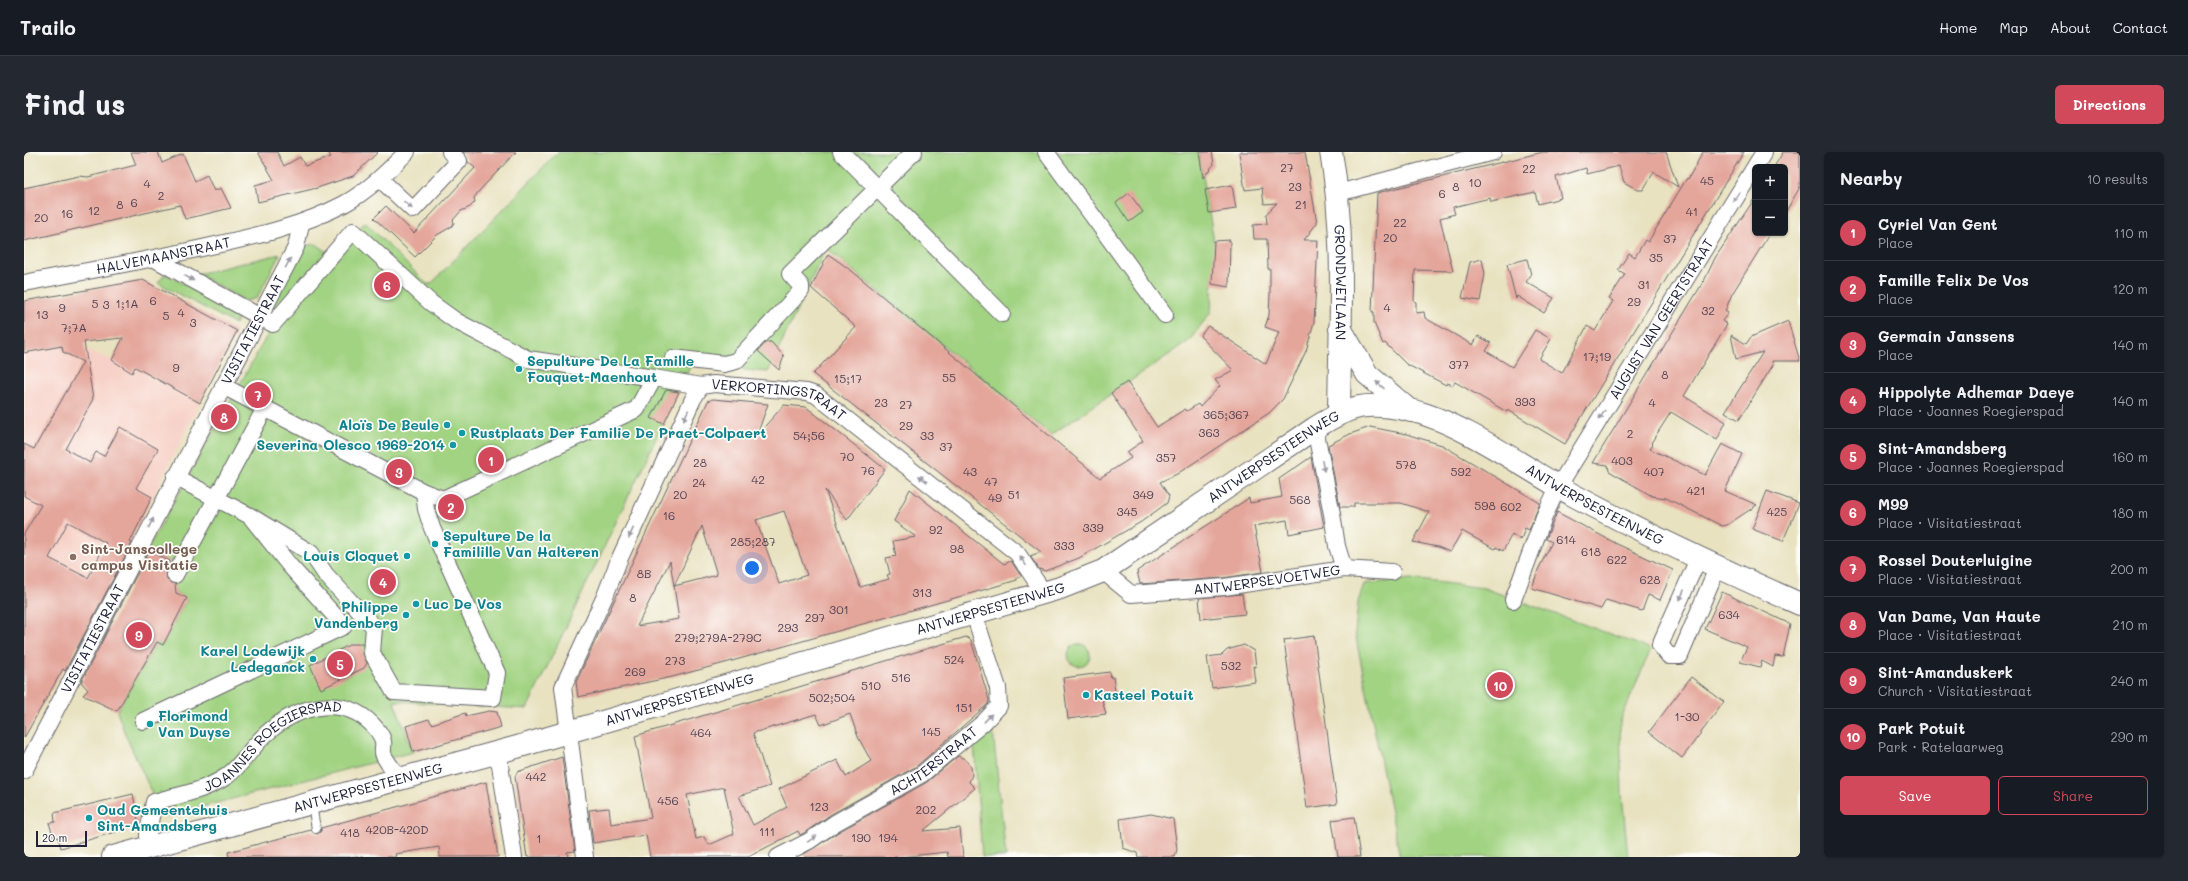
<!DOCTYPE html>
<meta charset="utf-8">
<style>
body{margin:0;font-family:Mali,sans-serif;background:#242831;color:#f1f3f6}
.controls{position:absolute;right:12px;top:12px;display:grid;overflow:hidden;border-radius:6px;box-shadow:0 1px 3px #0004}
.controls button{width:36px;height:36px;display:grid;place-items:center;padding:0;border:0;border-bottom:1px solid #363941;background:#171b24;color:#f1f3f6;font:20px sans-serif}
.scale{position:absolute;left:12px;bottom:10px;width:51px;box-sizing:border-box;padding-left:4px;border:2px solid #22223b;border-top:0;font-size:11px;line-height:14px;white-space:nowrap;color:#22223b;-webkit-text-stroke:3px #fdfcf7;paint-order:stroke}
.you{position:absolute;left:728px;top:416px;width:14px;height:14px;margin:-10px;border:3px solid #fff;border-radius:50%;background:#1a73e8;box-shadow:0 0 0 6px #1a73e833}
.badge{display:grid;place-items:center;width:26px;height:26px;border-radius:50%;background:#d1495b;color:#fff;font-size:13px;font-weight:700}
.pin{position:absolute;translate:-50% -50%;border:2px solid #fff;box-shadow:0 1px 4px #0006}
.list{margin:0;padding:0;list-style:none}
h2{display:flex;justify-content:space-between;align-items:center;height:52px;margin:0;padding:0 16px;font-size:17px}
h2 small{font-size:13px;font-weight:400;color:#9ea1a6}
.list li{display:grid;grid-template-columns:26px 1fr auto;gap:12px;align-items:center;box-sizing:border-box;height:56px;padding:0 16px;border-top:1px solid #363941}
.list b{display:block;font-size:15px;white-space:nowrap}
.list p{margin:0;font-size:13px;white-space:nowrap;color:#9ea1a6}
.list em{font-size:13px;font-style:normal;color:#9ea1a6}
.actions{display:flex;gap:8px;padding:12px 16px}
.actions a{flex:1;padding:9px 0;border:1px solid #d1495b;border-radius:6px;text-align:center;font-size:14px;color:#d1495b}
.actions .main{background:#d1495b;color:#fff}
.map{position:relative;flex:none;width:1776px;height:705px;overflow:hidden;border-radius:6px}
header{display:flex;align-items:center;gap:24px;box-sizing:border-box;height:56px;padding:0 20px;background:#171b24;border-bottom:1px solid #363941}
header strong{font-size:19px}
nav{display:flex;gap:22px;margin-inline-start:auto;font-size:14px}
.intro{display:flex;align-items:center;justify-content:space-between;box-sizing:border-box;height:96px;padding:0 24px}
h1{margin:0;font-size:28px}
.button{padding:10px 18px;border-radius:6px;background:#d1495b;color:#fff;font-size:14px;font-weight:700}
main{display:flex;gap:24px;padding:0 24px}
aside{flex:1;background:#171b24;border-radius:6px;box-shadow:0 1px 3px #0004}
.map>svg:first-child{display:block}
.built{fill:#f7d1c7}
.green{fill:#a1d382;stroke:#627a5e}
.building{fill:#e4a69b;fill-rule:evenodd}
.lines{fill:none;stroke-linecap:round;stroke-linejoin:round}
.lane-casing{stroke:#67656a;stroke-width:10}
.street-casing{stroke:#67656a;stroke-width:18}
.secondary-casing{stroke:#67656a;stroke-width:24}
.lane{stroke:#fff;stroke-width:8}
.street{stroke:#fff;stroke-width:16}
.secondary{stroke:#fff;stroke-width:22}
.oneway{fill:#9c9ca7}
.culture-dot{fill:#0f9aa8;stroke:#fdfcf7;stroke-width:1.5}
.education-dot{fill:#8d6e63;stroke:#fdfcf7;stroke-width:1.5}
.labels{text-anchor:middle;stroke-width:3.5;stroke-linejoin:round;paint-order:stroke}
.number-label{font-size:12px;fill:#524353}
.street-label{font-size:14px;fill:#22223b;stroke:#fdfcf7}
.culture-label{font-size:14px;font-weight:bold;fill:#0d838f;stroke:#fdfcf7;text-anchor:start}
.education-label{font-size:14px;font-weight:bold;fill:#785e54;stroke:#fdfcf7;text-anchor:start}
</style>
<header>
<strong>Trailo</strong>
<nav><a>Home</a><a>Map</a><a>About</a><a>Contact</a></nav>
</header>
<div class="intro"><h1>Find us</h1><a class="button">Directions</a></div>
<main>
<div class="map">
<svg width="1776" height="705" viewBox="0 0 1776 705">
<rect width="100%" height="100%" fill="#fdfcf7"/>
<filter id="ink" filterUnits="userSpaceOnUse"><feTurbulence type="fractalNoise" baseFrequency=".025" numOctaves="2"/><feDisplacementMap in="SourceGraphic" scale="8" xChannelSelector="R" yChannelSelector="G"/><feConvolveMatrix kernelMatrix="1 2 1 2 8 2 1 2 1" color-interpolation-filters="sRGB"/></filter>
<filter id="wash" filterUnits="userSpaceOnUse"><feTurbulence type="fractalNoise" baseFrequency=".012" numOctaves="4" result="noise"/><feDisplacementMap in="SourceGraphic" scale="16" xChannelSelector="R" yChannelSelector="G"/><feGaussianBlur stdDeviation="0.9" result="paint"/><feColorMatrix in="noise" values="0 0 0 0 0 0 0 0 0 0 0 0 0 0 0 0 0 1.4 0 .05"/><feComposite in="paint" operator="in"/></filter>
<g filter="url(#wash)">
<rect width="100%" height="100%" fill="#e8e2c0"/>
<path class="built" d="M38 194 40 202H43L58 210 57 198 61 197 88 208 108 220 117 205 130 211 124 223 176 251 69 465 0 585V202Z"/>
<path class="green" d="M534 0H1175L1191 96 1187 160 1165 189 1027 283 802 96 744 220 667 213 503 557 370 549 389 600 139 665 101 582 93 559 133 490 139 493 158 455 163 450 160 445 152 441C151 431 148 426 140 422L145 409 123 398 245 180 341 70 403 132H407Z
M292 92 305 101 250 167 243 163 280 94Z
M256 102 233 146 221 149 173 122Z
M141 122 217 161 211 172 134 131Z
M1387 427 1460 436 1627 497 1596 570 1598 642 1604 705H1376L1331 481 1334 450 1340 432Z
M1044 503a11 11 0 1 1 22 0a11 11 0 1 1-22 0Z
M969 580 982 705H958L950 592Z"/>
<g id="blocks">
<path class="building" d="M107 0H134L138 11 159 2 171 29 183 23 190 39 197 36 207 56 161 67 156 53 0 89V36L55 24 64 25 112 13Z
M234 0H253L260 14 276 5 281 14 307 5 304 0H354L329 24 293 36 234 50 231 33 250 28Z
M439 0H492L455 39 450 46 451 50 446 55 437 59 429 68 430 71 427 75 413 83 391 105 350 66 362 54 390 81 451 16 444 10Z
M1175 0H1188L1190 12 1179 26Z
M1215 0H1281L1293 71 1280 88H1294L1290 170 1282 199 1259 247 1245 261 1153 322 1136 330 1145 344 1143 351 1117 370 1055 406 1021 419 1015 417 1006 404 1017 400 789 222 832 175 787 136 804 102 828 119 1076 326 1107 306 1103 300 1119 289 1087 241 1103 230 1133 275 1161 257 1163 259 1174 252 1176 255 1196 234 1191 228 1209 218 1176 184 1184 174 1242 212 1255 180 1241 175 1245 163 1246 142V117H1244L1243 87H1230L1229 73 1243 72 1242 62 1253 51 1240 52 1238 36 1221 38Z
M1519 0H1642L1654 35 1630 20 1619 38H1614L1600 30 1595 14 1563 22 1562 16 1532 25 1537 46 1514 52 1511 40 1467 50 1466 46 1429 55 1431 62 1416 66 1429 119 1391 118 1390 149 1392 150V161L1400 160 1401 166 1449 193 1454 184 1467 191 1462 199 1488 215 1511 178 1527 187 1515 207 1538 221 1563 174 1571 179 1589 149 1585 147 1601 122 1594 118 1605 101 1611 105 1621 88 1624 90 1663 26 1664 27 1679 0H1720L1541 292 1484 258 1483 260 1431 230 1429 233 1423 231 1422 233 1382 212 1361 191 1359 192 1350 171V160H1348L1353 41Z
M1759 0H1776V35L1761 61V15H1750Z
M1208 33 1212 57 1185 61 1181 38Z
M1105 41 1119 60 1105 70 1092 51Z
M1731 46V81H1746L1708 142 1701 159 1704 161 1698 169 1703 172 1660 244 1702 270 1693 288 1647 260 1627 291 1629 293 1626 297 1681 323 1698 292 1718 302 1701 339 1733 353 1703 373 1698 374 1642 346 1628 344 1585 319 1584 313 1569 311 1681 127 1691 106Z
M1206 88 1205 135 1188 132 1190 89Z
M1458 107 1461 122 1456 149 1438 146 1446 110Z
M1503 107 1507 123 1502 130 1530 146 1520 161 1493 144 1492 147 1483 112Z
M119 128 213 179 176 251 111 215 108 221 88 208 99 186 60 190 69 247 42 297 66 311 72 300 80 304 96 275 134 297 112 336 128 345 106 390 108 391 41 519 39 517 0 586V382L17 353 0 344V292L10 297 59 210 39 200 38 194 0 201V149ZM44 370 82 391 64 426 25 406Z
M1764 169 1776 209H1748L1749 213 1715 268 1701 260 1739 200 1712 207 1707 183 1722 192 1727 185Z
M742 190H747L760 204 755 218 734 199Z
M642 238 655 240 640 272 627 266Z
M689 247 744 252 733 283 760 253 782 255 861 317 823 368 801 338 836 435 865 427 863 423 866 422 862 406 872 404 869 389 892 385 870 369 886 337 980 412 987 409 997 424 993 426V428L966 436 701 511 648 525 554 545 552 530 684 249ZM760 359 783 423 755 432 732 368ZM678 374 693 423 650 434 655 467 613 474 646 409 650 434Z
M1346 275 1382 282 1418 293 1516 351 1505 378 1501 376 1497 388 1488 382 1479 399 1472 395 1471 397 1438 379 1426 400 1414 395 1389 390 1405 360 1377 351H1330V355H1316L1304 293 1326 282Z
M1287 305 1300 375 1265 382 1263 368 1230 374 1239 420 1199 426 1116 432 1113 419 1225 346 1226 351 1258 345 1255 327Z
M1743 339 1775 351 1759 389 1728 377Z
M1533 360 1593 392 1649 418 1636 448 1624 443 1618 459 1582 448 1577 457 1508 436 1514 418 1528 390 1522 387Z
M125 399 146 409 142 418 143 428 151 432 152 441 163 446 139 493 133 490 93 559 59 543 64 538 57 530Z
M1698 440 1766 472 1759 505 1751 504 1749 515 1738 509 1736 515 1716 510 1723 495 1681 477Z
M1218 442 1221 462 1177 467 1175 446Z
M1290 484 1313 652 1283 656 1260 488Z
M942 485 947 488 965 548 964 552 893 614 806 663 780 681 776 683 774 679 724 705H626L622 683 569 691 565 658 585 656 587 672 627 666 611 584ZM792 562 797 573 826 562 834 585 847 609 822 625 813 608 755 637 763 655 729 673 715 644 746 634 729 581ZM700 635 710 682 685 693 680 685 672 687 663 643Z
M327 492H339V501L343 511 340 516 297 537 286 513Z
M1220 493 1230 499 1232 515 1229 514 1231 530 1188 536 1183 505 1198 503 1203 498Z
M1086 520 1087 526 1089 525 1092 546 1078 548 1082 562 1044 567 1039 526Z
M1667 525 1700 550 1658 606 1625 580Z
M465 559 473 560 477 575 389 600 382 574 405 567 408 572 441 561 442 564Z
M934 604 941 607 947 615 948 623 945 630 951 636 899 679 936 676 939 705H924L923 700 876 705H781L780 702 816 679 903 630Z
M538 605 551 699 543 700 544 705H503L491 625 493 620Z
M462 630 474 705H416L415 695 371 702 372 705H205L204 700 287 678 293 682 297 679V676Z
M109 642 115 673 37 696 34 685 30 686 25 671 31 670 30 661Z
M1127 662 1149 667 1153 697 1151 705H1114L1113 701 1099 696 1096 667Z
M1330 665 1336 705H1314L1308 668Z"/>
</g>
</g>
<g filter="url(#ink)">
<use href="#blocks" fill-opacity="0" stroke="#67656a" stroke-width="1"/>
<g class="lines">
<g class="lane-casing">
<path id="lane" d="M288 652 292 677"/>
</g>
<g class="street-casing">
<g id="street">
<path d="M817 0 978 162"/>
<path d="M1022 0 1141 163"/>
<path d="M356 27 389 58 435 9 426 0"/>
<path d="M1314 41 1469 0"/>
<path d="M131 107 249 172 329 79 407 151 432 169 504 207 630 226"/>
<path id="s1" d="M0 131C63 119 125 108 187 94 233 84 278 74 320 52 344 39 364 19 383 0"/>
<path d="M649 206 700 212 712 209 777 139V134L766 122 890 0"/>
<path d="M199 234 400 340 419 347 613 257 630 226 677 234"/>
<path d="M1291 276 1308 362 1313 394 1320 417"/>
<path d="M226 364 287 401 302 423 350 475 348 501 370 540 469 546 473 521 408 376 402 357 400 340"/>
<path d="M1674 407 1636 493 1645 504H1656L1693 416"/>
<path id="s2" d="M1079 419 1107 442 1200 435 1320 417 1368 420"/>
<path d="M151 423 241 256"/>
<path id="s3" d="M1489 448 1520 365 1534 335 1740 0"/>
<path d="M119 569 320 474 266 414 226 364 151 325"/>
<path d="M474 600 490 705"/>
<path id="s4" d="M0 619 272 95 277 72"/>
<path id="s5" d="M124 696V680L130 650C155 643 181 639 203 624 218 613 228 594 242 582 275 552 323 540 354 579 364 593 356 596 360 604 364 612 371 620 376 627"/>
<path id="s6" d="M561 705 539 535 581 444 595 408 669 247 677 234 690 232 783 240 792 243 993 401 1020 441"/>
<path id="s7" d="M754 705 785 689 811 671 898 622 959 571 975 554 974 536 950 462"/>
</g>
</g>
<g class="secondary-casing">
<g id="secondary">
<path id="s8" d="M1307 0C1322 86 1316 174 1315 261"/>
<path d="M1316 176 1343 222 1386 259"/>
<path id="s9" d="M89 705 493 595 1036 436 1079 419 1291 276C1327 253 1342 249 1385 258 1437 269 1502 317 1549 343 1623 383 1699 418 1776 452"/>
</g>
</g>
<use href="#lane" class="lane"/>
<use href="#street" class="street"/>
<use href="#secondary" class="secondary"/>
</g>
<defs><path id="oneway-solid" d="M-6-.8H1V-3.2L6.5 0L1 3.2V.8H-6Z"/></defs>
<g class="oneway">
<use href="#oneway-solid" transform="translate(1712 45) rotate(122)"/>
<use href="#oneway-solid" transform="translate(384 53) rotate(41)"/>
<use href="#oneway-solid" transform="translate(264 111) rotate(-62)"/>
<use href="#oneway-solid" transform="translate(165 126) rotate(29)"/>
<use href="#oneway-solid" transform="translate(1356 233) rotate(-139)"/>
<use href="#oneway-solid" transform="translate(662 263) rotate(115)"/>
<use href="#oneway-solid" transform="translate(1578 263) rotate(122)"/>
<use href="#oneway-solid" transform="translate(1299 314) rotate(78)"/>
<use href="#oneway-solid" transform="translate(899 327) rotate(-142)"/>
<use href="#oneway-solid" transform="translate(127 371) rotate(-63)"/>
<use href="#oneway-solid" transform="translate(607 381) rotate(115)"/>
<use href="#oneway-solid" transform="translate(999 409) rotate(-125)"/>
<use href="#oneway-solid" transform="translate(1658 443) rotate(114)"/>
<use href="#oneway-solid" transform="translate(964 566) rotate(-47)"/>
<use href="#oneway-solid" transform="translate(788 687) rotate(-34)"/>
</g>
</g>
<g class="culture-dot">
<circle cx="495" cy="217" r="4"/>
<circle cx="423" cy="273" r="4"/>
<circle cx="438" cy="281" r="4"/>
<circle cx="429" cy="293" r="4"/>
<circle cx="411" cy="392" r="4"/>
<circle cx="383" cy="404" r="4"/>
<circle cx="392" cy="452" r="4"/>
<circle cx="382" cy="463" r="4"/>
<circle cx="289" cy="507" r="4"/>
<circle cx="1062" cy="543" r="4"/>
<circle cx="126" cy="572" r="4"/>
<circle cx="65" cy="666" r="4"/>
</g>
<circle class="education-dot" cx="49" cy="405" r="4"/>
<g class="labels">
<g class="number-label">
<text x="1263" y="20">27</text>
<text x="1505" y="21">22</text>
<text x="1683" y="33">45</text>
<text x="1451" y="35">10</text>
<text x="123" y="36">4</text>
<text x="1271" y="39">23</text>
<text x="1432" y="39">8</text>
<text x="1418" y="46">6</text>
<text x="137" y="48">2</text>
<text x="110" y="55">6</text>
<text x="96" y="57">8</text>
<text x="1277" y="57">21</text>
<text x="70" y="63">12</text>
<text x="1668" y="64">41</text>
<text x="43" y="66">16</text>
<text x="17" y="70">20</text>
<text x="1376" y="75">22</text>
<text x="1366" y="90">20</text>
<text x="1646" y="91">37</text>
<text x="1632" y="110">35</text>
<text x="1620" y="137">31</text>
<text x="129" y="153">6</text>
<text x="1610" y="154">29</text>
<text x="71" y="156">5</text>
<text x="103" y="156">1;1A</text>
<text x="82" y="157">3</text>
<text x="38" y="160">9</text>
<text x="1363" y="160">4</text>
<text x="1684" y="163">32</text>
<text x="157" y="165">4</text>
<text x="18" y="167">13</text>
<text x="142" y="168">5</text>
<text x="169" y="175">3</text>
<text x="50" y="180">7;7A</text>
<text x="1573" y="209">17;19</text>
<text x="1435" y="217">377</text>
<text x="152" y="220">9</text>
<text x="1641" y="227">8</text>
<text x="925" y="230">55</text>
<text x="824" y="231">15;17</text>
<text x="1501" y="254">393</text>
<text x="857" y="255">23</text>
<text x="1628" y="255">4</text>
<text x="882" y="257">27</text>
<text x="1202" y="267">365;367</text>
<text x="882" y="278">29</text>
<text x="1185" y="285">363</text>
<text x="1606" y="286">2</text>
<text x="785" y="288">54;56</text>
<text x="903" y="288">33</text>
<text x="922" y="299">37</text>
<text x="823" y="309">70</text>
<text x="1142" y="310">357</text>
<text x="1598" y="313">403</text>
<text x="676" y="315">28</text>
<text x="1382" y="317">578</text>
<text x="844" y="323">76</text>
<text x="946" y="324">43</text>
<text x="1437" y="324">592</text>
<text x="1630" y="324">407</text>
<text x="734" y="332">42</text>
<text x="967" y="334">47</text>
<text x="675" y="335">24</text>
<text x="1672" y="343">421</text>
<text x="656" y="347">20</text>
<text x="990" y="347">51</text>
<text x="1119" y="347">349</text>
<text x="971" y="350">49</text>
<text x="1276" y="352">568</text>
<text x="1461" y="358">598</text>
<text x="1487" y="359">602</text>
<text x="1103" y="364">345</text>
<text x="1753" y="364">425</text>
<text x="645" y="368">16</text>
<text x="1069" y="380">339</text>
<text x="912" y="382">92</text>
<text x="1542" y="392">614</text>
<text x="729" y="394">285;287</text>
<text x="1040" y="398">333</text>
<text x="933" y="401">98</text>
<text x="1567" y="404">618</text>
<text x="1593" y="412">622</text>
<text x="620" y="426">8B</text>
<text x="1626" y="432">628</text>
<text x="898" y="445">313</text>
<text x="609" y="450">8</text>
<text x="815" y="462">301</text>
<text x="1705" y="467">634</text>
<text x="791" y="470">297</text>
<text x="764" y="480">293</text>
<text x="694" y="490">279;279A-279C</text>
<text x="930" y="512">524</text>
<text x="651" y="513">273</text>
<text x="1207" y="518">532</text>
<text x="611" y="524">269</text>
<text x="877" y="530">516</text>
<text x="847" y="538">510</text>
<text x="808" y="550">502;504</text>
<text x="940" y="560">151</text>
<text x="1663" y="569">1-30</text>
<text x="907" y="584">145</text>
<text x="677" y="585">464</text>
<text x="512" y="629">442</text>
<text x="644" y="653">456</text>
<text x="795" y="659">123</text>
<text x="902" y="662">202</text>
<text x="373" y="682">420B-420D</text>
<text x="743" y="684">111</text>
<text x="326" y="685">418</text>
<text x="837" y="690">190</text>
<text x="864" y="690">194</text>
<text x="515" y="691">1</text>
</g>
<g class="street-label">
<text dy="5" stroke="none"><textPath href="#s1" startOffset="142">HALVEMAANSTRAAT</textPath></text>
<text dy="5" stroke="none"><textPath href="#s8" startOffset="131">GRONDWETLAAN</textPath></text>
<text dy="5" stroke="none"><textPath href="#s3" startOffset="319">AUGUST VAN GEERTSTRAAT</textPath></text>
<text dy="5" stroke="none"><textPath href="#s4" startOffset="497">VISITATIESTRAAT</textPath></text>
<text dy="5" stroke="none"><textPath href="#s6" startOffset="584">VERKORTINGSTRAAT</textPath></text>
<text dy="5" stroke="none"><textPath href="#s9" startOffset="1236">ANTWERPSESTEENWEG</textPath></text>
<text dy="5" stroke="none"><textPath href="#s9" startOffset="1595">ANTWERPSESTEENWEG</textPath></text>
<text dy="5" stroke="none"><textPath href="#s2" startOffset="173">ANTWERPSEVOETWEG</textPath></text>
<text dy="5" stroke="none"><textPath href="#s9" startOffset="912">ANTWERPSESTEENWEG</textPath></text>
<text dy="5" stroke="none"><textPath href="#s4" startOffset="149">VISITATIESTRAAT</textPath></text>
<text dy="5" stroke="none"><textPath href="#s9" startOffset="588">ANTWERPSESTEENWEG</textPath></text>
<text dy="5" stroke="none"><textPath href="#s5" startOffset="182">JOANNES ROEGIERSPAD</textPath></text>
<text dy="5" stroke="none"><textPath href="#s7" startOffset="183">ACHTERSTRAAT</textPath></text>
<text dy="5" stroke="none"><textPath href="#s9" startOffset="264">ANTWERPSESTEENWEG</textPath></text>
</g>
<g class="culture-label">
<text x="503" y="214">Sepulture De La Famille<tspan x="503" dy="16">Fouquet-Maenhout</tspan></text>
<text x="415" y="278" text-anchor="end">Aloïs De Beule</text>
<text x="446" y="286">Rustplaats Der Familie De Praet-Colpaert</text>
<text x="421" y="298" text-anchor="end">Severina Olesco 1969-2014</text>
<text x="419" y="389">Sepulture De la<tspan x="419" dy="16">Familille Van Halteren</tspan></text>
<text x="375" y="409" text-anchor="end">Louis Cloquet</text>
<text x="400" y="457">Luc De Vos</text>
<text x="374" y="460" text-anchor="end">Philippe<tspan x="374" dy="16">Vandenberg</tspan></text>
<text x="281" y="504" text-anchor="end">Karel Lodewijk<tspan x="281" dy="16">Ledeganck</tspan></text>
<text x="1070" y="548">Kasteel Potuit</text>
<text x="134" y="569">Florimond<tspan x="134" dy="16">Van Duyse</tspan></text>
<text x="73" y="663">Oud Gemeentehuis<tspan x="73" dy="16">Sint-Amandsberg</tspan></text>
</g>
<g class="education-label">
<text x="57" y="402">Sint-Janscollege<tspan x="57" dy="16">campus Visitatie</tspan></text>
</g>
</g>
</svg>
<div class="controls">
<button>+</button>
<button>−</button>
</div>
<div class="scale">20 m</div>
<div class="you"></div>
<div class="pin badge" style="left:467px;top:308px">1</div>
<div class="pin badge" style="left:427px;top:355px">2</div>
<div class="pin badge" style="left:375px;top:320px">3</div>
<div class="pin badge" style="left:359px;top:430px">4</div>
<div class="pin badge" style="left:316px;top:512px">5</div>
<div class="pin badge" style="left:363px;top:133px">6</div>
<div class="pin badge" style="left:234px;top:243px">7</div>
<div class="pin badge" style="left:200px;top:265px">8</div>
<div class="pin badge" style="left:115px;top:483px">9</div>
<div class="pin badge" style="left:1476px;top:533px">10</div>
</div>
<aside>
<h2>Nearby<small>10 results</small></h2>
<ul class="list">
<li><span class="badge">1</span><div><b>Cyriel Van Gent</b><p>Place</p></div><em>110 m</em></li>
<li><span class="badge">2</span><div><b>Famille Felix De Vos</b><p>Place</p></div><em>120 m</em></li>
<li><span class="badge">3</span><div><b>Germain Janssens</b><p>Place</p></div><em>140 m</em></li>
<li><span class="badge">4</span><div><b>Hippolyte Adhemar Daeye</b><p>Place · Joannes Roegierspad</p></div><em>140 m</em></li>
<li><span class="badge">5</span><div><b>Sint-Amandsberg</b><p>Place · Joannes Roegierspad</p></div><em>160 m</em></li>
<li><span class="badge">6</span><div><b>M99</b><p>Place · Visitatiestraat</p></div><em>180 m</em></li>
<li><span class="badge">7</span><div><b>Rossel Douterluigine</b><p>Place · Visitatiestraat</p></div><em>200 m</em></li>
<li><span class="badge">8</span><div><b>Van Dame, Van Haute</b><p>Place · Visitatiestraat</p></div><em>210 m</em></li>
<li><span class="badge">9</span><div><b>Sint-Amanduskerk</b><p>Church · Visitatiestraat</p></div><em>240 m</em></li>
<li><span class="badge">10</span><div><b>Park Potuit</b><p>Park · Ratelaarweg</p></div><em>290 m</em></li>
</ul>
<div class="actions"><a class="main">Save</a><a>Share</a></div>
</aside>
</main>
